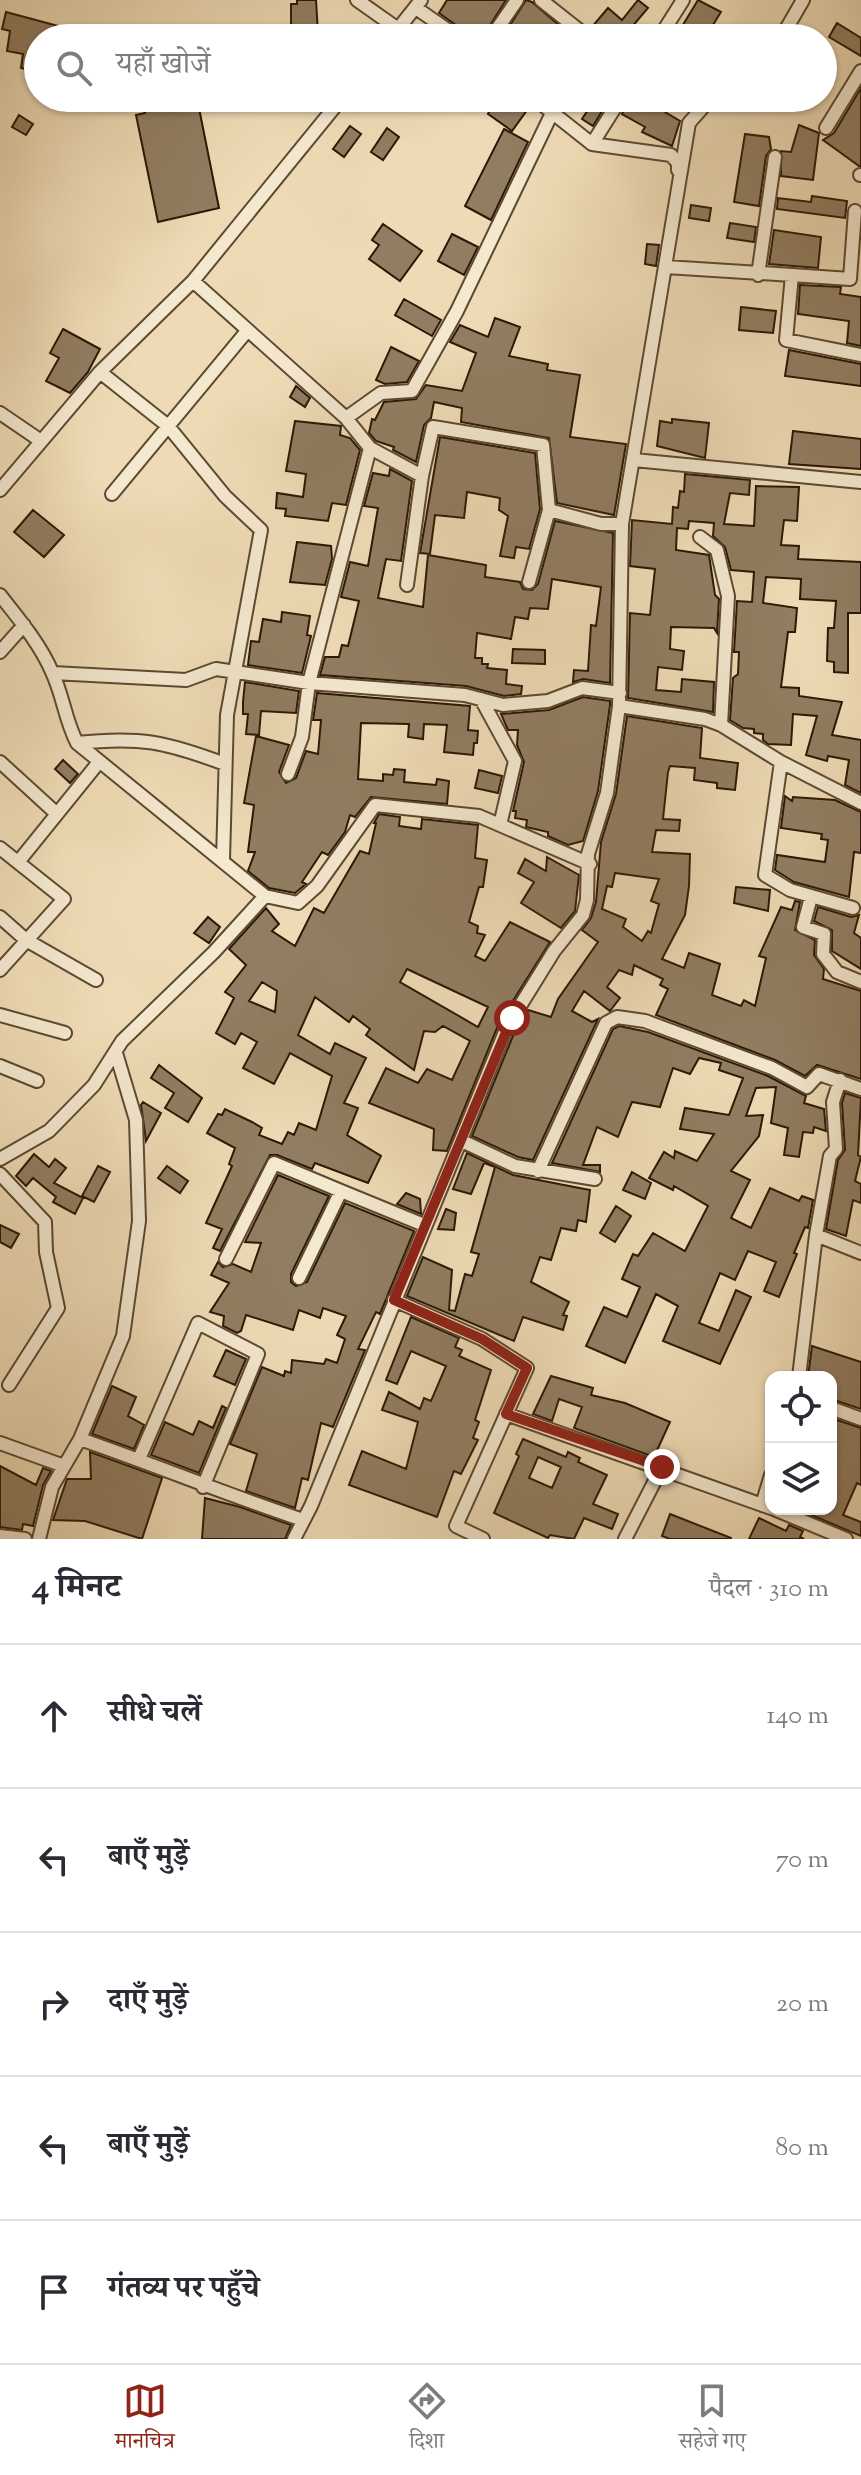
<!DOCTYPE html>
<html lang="hi">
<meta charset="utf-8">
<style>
body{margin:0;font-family:"Sorts Mill Goudy","Noto Serif Devanagari",serif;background:#f7f7f7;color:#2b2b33}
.controls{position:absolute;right:24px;bottom:24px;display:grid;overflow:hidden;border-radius:16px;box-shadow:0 2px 6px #0004}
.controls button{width:72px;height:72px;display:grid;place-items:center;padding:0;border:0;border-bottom:2px solid #e1e1e2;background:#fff;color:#2b2b33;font:40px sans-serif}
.stop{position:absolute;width:24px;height:24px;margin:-18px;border:6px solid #8f2418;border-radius:50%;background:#fff}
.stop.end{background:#8f2418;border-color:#fff;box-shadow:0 2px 8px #0008}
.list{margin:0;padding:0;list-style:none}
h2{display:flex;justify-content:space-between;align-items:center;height:104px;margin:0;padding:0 32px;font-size:34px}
h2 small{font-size:26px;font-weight:400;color:#7c7c81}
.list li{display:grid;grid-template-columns:52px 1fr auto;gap:24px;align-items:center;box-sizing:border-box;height:144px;padding:0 32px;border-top:2px solid #e1e1e2}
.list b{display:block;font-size:30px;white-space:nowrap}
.list em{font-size:26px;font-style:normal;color:#7c7c81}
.icon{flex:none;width:44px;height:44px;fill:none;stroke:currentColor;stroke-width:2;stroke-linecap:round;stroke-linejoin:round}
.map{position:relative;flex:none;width:861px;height:1539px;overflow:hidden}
.search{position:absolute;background:#fff;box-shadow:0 2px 6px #0004;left:24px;right:24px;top:24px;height:88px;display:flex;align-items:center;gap:20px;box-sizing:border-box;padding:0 28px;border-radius:44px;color:#7c7c81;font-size:30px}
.sheet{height:824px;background:#fff}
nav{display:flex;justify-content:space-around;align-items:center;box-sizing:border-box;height:112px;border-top:2px solid #e1e1e2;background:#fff;font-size:22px;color:#7c7c81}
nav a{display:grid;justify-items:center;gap:4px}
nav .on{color:#8f2418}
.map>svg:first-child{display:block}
.building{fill:#917d61;stroke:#2c1806;stroke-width:2;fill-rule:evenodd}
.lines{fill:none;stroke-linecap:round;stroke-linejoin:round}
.minor-casing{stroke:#5c4932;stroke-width:16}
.minor{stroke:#f4e8cf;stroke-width:12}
.route{stroke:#8f2418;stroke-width:10}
</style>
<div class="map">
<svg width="861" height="1539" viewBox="0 0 861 1539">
<rect width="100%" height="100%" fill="#eedbb5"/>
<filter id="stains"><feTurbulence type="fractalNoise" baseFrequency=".0025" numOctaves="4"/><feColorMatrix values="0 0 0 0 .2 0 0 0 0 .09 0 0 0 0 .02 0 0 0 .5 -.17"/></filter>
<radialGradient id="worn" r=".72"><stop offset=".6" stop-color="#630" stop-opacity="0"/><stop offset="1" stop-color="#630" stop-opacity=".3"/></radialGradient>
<path class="building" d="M297 0H316L318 33 291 31V4H297Z
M447 0H506L482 38H468L464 31 439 13Z
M526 0 532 2 574 38H502Z
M638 0 648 8 631 28 643 38H598L591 28 608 8 622 20Z
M698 0 721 12 705 38H675Z
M6 12 58 26 54 38H38V72L21 68 23 54 7 51 10 31 2 29Z
M837 23 861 38V56L829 37Z
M861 88V166H859L823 140 834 133Z
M142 98H197L219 208 158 222 136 115 145 113Z
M496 98H525L530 106 512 131 488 114Z
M596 98H610L593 126 582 119Z
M630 98H666L660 109 680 121 672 146 642 132 645 127 622 114Z
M19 115 33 124 26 135 12 127Z
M799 125 819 133 813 180 781 176V151L791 152Z
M350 126 361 134 344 157 333 149Z
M387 128 399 137 383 160 371 152Z
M504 129 528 142 491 220 465 206Z
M745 134 769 137 771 149 766 156 759 206 734 202Z
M812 196 847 201 845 218 777 209 778 198 811 202Z
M691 205 711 208 709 221 689 218Z
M730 223 756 227 754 242 727 238Z
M383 224 422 251 400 281 369 259 379 245 372 240Z
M774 230 821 237 818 268 769 264Z
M452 234 478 247 464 275 438 261Z
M647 244 659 245 656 266 645 264Z
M800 285 841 287 840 294 861 297V346L847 343 849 321 798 314Z
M404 299 441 320 432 336 395 315Z
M741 307 776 311 773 333 739 330Z
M495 318 520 327 509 356 548 364 547 370 580 375 570 437 626 444 614 515 557 503 549 438 461 422 462 408 434 402 431 418 424 425 416 462 393 450 394 447 376 441 369 433 372 419 375 420 384 402 416 399 426 385 462 391 476 353 450 342 460 325 488 337Z
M63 329 100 349 88 372 70 393 46 381 59 358 50 353Z
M391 347 419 361 407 382 385 384 376 380Z
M789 350 861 364V386L785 376Z
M296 386 310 398 305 407 290 397Z
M672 419 709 423 705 458 657 446 660 421 672 423Z
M295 421 341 426 340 435 350 438 360 450 346 505 332 503 328 521 285 516 286 509 276 508 277 493 303 497 306 474 286 471Z
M793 431 861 439V469L789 464Z
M440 437 535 453 540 509 529 549 516 547 514 558 500 556 508 516 499 510 500 498 467 492 464 518 435 515 430 554 420 553Z
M390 469 412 481 401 561 386 559 378 598 423 607 428 555 486 565 485 577 520 582 523 589 532 590 538 584 555 521 613 533 610 683 583 679 573 682 574 670 588 671 591 625 596 626 601 587 552 579 548 609 530 608 528 619 515 617 511 639 477 633 475 658H482V664H488L487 668 507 670 506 684 522 686 521 694 504 696 466 686 320 675 325 657H339L342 645 348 646 359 601 341 597 350 562 368 566 378 508 364 506 373 473 389 476Z
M685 474 750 480 749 495 730 493 724 524 754 526 756 486 799 487 797 521 784 520 781 545 799 546 798 559 861 562V613H848V673L834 672V662L827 661 828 628H834L836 601 800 599 801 579 766 577 763 603 797 608 795 632H788L781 687 799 688V696L842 702 832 735 861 740V793L845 785 849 760 828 756 827 761 806 755 817 716 793 714 791 745 768 744 763 740V734L754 733V729L743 728 730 720 733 678 738 674 739 652H734L737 601 752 602 754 572 731 570 725 547 713 536 714 523 689 521 688 529 677 528 676 550 709 555 715 595 719 599 717 633 714 628 671 627 670 649 684 651 682 670 658 667 656 690 681 692 682 679 714 682 713 712 628 698 630 613 650 615 655 569 630 566 632 520 672 524 673 507 678 508 680 491 684 492Z
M33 510 64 535 44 557 14 532Z
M297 542 331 546 332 559 325 585 290 582Z
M282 612 310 616 307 635 311 636 302 673 248 665 251 641 259 642 263 619 281 622Z
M513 649 545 650V664L512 663Z
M245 682 299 691 296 713 261 711 259 735 246 734 248 714H243V702Z
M317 693 470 706 468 730 478 731 477 743H474L473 755 444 752 447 725 424 724 423 739 408 737 409 724 361 723 358 779 383 781V774L393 775 394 769 405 770 404 782 436 785 437 779 449 781 447 804 371 797 355 817 350 815 345 832 328 855 322 852 302 882 306 884 295 893 269 888 248 871 255 852H248L254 805 244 803 256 736 289 745 279 772 286 783 296 778 306 751 318 754 321 720H313Z
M583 697 610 701V705L598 791 583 841 568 845 548 836V832L526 827 527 820 515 818 516 811H513L524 762 517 745 518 730H508L501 714 549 710Z
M627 716 702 728 700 758 738 763 735 790 717 788V783L694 780 695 768 670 766 668 772 663 819 680 820 679 831 656 830 652 852 690 854 689 886 685 915 662 959 684 968 689 953 720 964 712 995 741 1006 744 1000 755 1006 766 958 759 956 781 907 792 910 795 901 800 902 795 930 815 940 814 955 824 969 823 979 861 991V1079L817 1065 805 1076 775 1060 656 1015 668 989 660 985 663 979 634 965 632 975 619 970 607 987 620 998 610 1011 584 991 572 1011 592 1022 598 1019 533 1160 518 1157 472 1136 515 1031 528 1010 551 1017 558 999 598 942 582 930 591 918 596 902 601 842 616 794ZM615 873 659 879 651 901 659 904 651 933 648 931 642 941 623 927 626 919 602 909 607 886 612 887Z
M63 760 78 774 70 783 55 769Z
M479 770 502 776 498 793 475 788Z
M785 796 792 801 793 797 835 800 861 812V853L854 852 849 897 794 882 775 870 777 855 825 862 828 840 821 839 822 834 781 828Z
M379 814 400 817 399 826 421 829 422 819 478 825 475 858 487 860 483 887H479L469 922 478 926 477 933 485 935 475 956 485 961 510 922 550 942 499 1023 447 1151 433 1150 434 1129 369 1103 386 1068 418 1083 427 1069 452 1080 470 1041 443 1026 435 1032 424 1031 414 1070 366 1035 370 1029 353 1016 349 1022 315 997 298 1035 330 1054 335 1043 366 1058 344 1103 358 1108 347 1135 381 1156 368 1183 315 1163 312 1169 277 1155H270L220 1251 213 1248 222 1229 206 1223 232 1166 229 1164 235 1148 207 1133 218 1114 222 1115 225 1109 252 1122 262 1128 259 1135 282 1144 288 1132 294 1135 299 1123 316 1130 332 1076 290 1053 274 1084 243 1068 257 1042 241 1033 235 1044 216 1033 234 998 225 992 246 965 229 949 266 908 279 924 272 931 295 946 314 908 324 913 360 851 369 854 376 823H374ZM407 969 488 1007 478 1027 400 982ZM262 982 277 991 275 1012 249 1001Z
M547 857 579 875 575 911 561 928 521 903 534 882 518 873 525 859 546 871Z
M736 887 770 890 768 911 734 903Z
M818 907 851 917 859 915 854 933 861 938V969L832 951V930L814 921Z
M208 917 220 927 209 943 194 933Z
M619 1026 648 1032 768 1076 806 1096 804 1103 824 1109 826 1131 814 1127 813 1133 803 1132 799 1157 784 1155 788 1128 771 1123 776 1087 756 1088 746 1116 763 1115 759 1136 731 1171 750 1180 731 1218 751 1228 770 1188 799 1201 802 1196 813 1200 808 1228 805 1227 794 1253 797 1254 779 1297 764 1291 776 1262 748 1251 735 1280 720 1273 699 1323 719 1331 736 1290 751 1297 720 1364 663 1341 678 1306 656 1294 625 1363 586 1346 604 1307 627 1317 640 1287 622 1279 633 1254 638 1256 653 1233 685 1251 708 1206 674 1186 673 1190 649 1178 664 1152 674 1158 675 1151 697 1161 714 1134 680 1129 685 1108 729 1115 743 1078 719 1070 721 1063 699 1058 690 1074 673 1068 660 1107 632 1102 618 1137 597 1127 583 1165H600V1172L552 1163 613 1029Z
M159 1065 202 1098 188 1122 165 1108 174 1093 151 1078Z
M845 1093 861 1098 858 1155 861 1157 855 1181 861 1184V1203L853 1200 846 1236 826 1229 838 1160 845 1150 842 1103Z
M143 1102 161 1113 146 1141 141 1105Z
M467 1153 513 1175 590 1190 586 1222 578 1220 576 1231 561 1228 551 1260 540 1257 531 1282 569 1302 563 1315 567 1316 563 1330 523 1317 514 1341 407 1296 423 1257 452 1270 449 1310 455 1311 465 1274 472 1276 479 1254 471 1252 495 1167 484 1163 471 1194 453 1189Z
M34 1154 49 1167 55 1159 66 1168 54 1183 83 1198 75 1214 53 1202 56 1197 33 1178 26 1186 16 1176Z
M98 1166 110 1172 94 1202 82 1196Z
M167 1166 188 1181 180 1193 158 1178Z
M632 1172 651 1183 645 1199 623 1190Z
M278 1175 329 1196 291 1274V1282L296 1286 307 1282 345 1203 414 1231 380 1314 376 1312 358 1349 365 1350 333 1427 321 1423 310 1471 308 1480 302 1478 295 1508 246 1491 257 1454 230 1444 262 1367 284 1376 285 1371 291 1373 292 1360 324 1364 326 1359 337 1363 345 1339 337 1335 346 1316 323 1308 320 1318 299 1310 293 1330 246 1315 241 1331 237 1333 223 1326 224 1316 210 1312 229 1283 211 1275 218 1262 223 1267 233 1264 251 1272 261 1243 245 1242Z
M406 1193 420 1199 421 1214 397 1204Z
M616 1206 631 1216 615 1242 600 1233Z
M446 1209 456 1213 454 1230 438 1229Z
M0 1225 19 1234 11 1248 0 1242Z
M411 1317 459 1338 455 1347 462 1350 459 1356 491 1370 475 1420 479 1422 473 1438 478 1440 461 1474 454 1471 437 1517 349 1485 362 1451 406 1469 418 1422 382 1410 389 1392 420 1409 424 1398 431 1401 446 1366 411 1351 397 1384 386 1380Z
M812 1346 861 1362V1409L831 1399V1377H808Z
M226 1350 246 1359 235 1385 214 1376Z
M551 1376 593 1388 591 1395 625 1403 670 1422 654 1457 574 1428 582 1407 559 1399 552 1421 533 1414Z
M112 1386 136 1397 128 1416 144 1425 134 1449 92 1434Z
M222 1406 226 1408 199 1473 151 1455 165 1422 193 1435 199 1421 213 1428Z
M837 1420 861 1428V1485L857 1483 843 1515 861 1522V1536L797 1509H831V1434Z
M523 1439 566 1457 568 1452 580 1458 578 1462 607 1475 593 1504 618 1514 612 1529 584 1518 574 1539 550 1535 548 1538 494 1513 519 1456 516 1454ZM538 1457 561 1467 552 1488 529 1478Z
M90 1452 162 1478 142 1539 85 1521 53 1520 67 1479H91Z
M0 1466 36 1485 43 1468 51 1471 43 1485 33 1526 23 1524 22 1530 0 1527Z
M205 1498 240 1507 291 1525 285 1539H202Z
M670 1514 731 1538V1539H670L662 1536Z
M759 1518 786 1531 789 1525 803 1531 800 1537 804 1539H749Z"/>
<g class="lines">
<g class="minor-casing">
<path id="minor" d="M357 0 398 29
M541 0 589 38
M416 8 459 38
M391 38 421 0
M491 38 517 0
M659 38 683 0
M781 38 803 0
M534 98 592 144 671 155 678 163V170
M826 128 861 71
M592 144 621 98
M860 175H861
M666 267 792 275 786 340 861 355
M758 275 775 157
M792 275 850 279 855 211
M193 281 346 418 381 393 412 391 457 311 552 113
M100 372 168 426 225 496 261 530 227 715 223 860
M0 413 41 441
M346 418 370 448 422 476
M634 460 861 482
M0 490 100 372 193 281 342 98
M112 494 247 331
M700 537 717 550 728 596 721 725
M529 582 549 510
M407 585 422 476 433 427 543 445 549 510 601 524H622
M0 595C19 619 40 644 52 672 63 695 65 720 77 743L265 896 298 903 317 886 375 805 479 816 590 864
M0 652 24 625
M53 673 186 680 216 669 309 683 465 695 503 705 548 701 582 688 620 693
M481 699 515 761 500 825
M619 706 705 719 721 725 781 762 765 875 790 890 853 908
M77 743C140 736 166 742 225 764
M0 762 57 814
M781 762 861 803
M288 774 302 737 309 683 370 448
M0 848 64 899 0 970
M19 861 99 762
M811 897 803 927 824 934 823 954 837 972 861 982
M0 917 26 940 96 980
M0 1015 65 1033
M116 1053 136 1120 139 1221 123 1336 80 1439C155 1465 228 1495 303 1520
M0 1066 37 1081
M462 1141 515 1166 595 1179
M0 1159 49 1131 94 1085 122 1041 214 952 265 896
M538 1171 606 1023 617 1017 645 1021 772 1068 807 1087 819 1074 861 1089
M0 1174 45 1222 46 1252 58 1308 9 1385
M816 1235 861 1253
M226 1259 274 1163 341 1191
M299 1278 341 1191 424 1225
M394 1300 482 1339 527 1368 456 1526 483 1539
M799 1377 816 1235 830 1156 836 1149 833 1102 840 1080
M831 1408 861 1419
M506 1414 771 1508
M0 1443 64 1466
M139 1459 198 1323 258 1354 203 1487
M762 1505 771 1475
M774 1509 846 1539
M0 1536 25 1539
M39 1539 52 1487 80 1439
M294 1539 311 1506 507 1027 554 951 583 915 587 900 588 854 607 793 619 706 622 524 689 123 711 98
M625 1539 662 1467"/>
</g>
<use href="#minor" class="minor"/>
</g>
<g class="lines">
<path class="route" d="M512 1018 394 1300 482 1339 527 1368 506 1414 662 1467"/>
</g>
<rect width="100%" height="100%" filter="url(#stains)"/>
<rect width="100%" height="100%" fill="url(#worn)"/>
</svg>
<div class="controls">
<button><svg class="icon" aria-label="locate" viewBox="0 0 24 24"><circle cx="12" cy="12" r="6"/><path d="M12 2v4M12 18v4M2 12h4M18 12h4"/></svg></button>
<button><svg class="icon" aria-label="layers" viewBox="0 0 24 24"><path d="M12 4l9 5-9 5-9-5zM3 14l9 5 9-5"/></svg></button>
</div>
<div class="stop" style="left:512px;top:1018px"></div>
<div class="stop end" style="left:662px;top:1467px"></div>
<div class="search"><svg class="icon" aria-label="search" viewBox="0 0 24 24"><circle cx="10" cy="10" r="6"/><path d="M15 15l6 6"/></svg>यहाँ खोजें</div>
</div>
<section class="sheet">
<h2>4 मिनट<small>पैदल · 310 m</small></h2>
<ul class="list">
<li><svg class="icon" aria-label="ahead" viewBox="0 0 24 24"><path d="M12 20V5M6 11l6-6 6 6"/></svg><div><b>सीधे चलें</b></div><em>140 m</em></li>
<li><svg class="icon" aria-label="left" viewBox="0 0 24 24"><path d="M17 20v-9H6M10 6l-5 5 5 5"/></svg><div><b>बाएँ मुड़ें</b></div><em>70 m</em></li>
<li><svg class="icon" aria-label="right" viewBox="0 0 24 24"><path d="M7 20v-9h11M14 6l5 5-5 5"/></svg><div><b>दाएँ मुड़ें</b></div><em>20 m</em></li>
<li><svg class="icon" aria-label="left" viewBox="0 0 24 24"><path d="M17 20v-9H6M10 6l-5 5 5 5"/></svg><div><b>बाएँ मुड़ें</b></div><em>80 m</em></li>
<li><svg class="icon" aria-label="arrive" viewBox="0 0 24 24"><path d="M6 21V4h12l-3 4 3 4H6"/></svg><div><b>गंतव्य पर पहुँचे</b></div></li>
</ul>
</section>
<nav>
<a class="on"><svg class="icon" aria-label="map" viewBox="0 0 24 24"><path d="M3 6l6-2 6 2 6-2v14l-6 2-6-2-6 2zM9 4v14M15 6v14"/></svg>मानचित्र</a>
<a><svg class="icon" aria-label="directions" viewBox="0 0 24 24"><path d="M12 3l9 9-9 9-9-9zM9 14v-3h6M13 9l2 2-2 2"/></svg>दिशा</a>
<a><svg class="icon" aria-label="saved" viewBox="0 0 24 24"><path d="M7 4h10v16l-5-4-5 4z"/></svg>सहेजे गए</a>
</nav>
